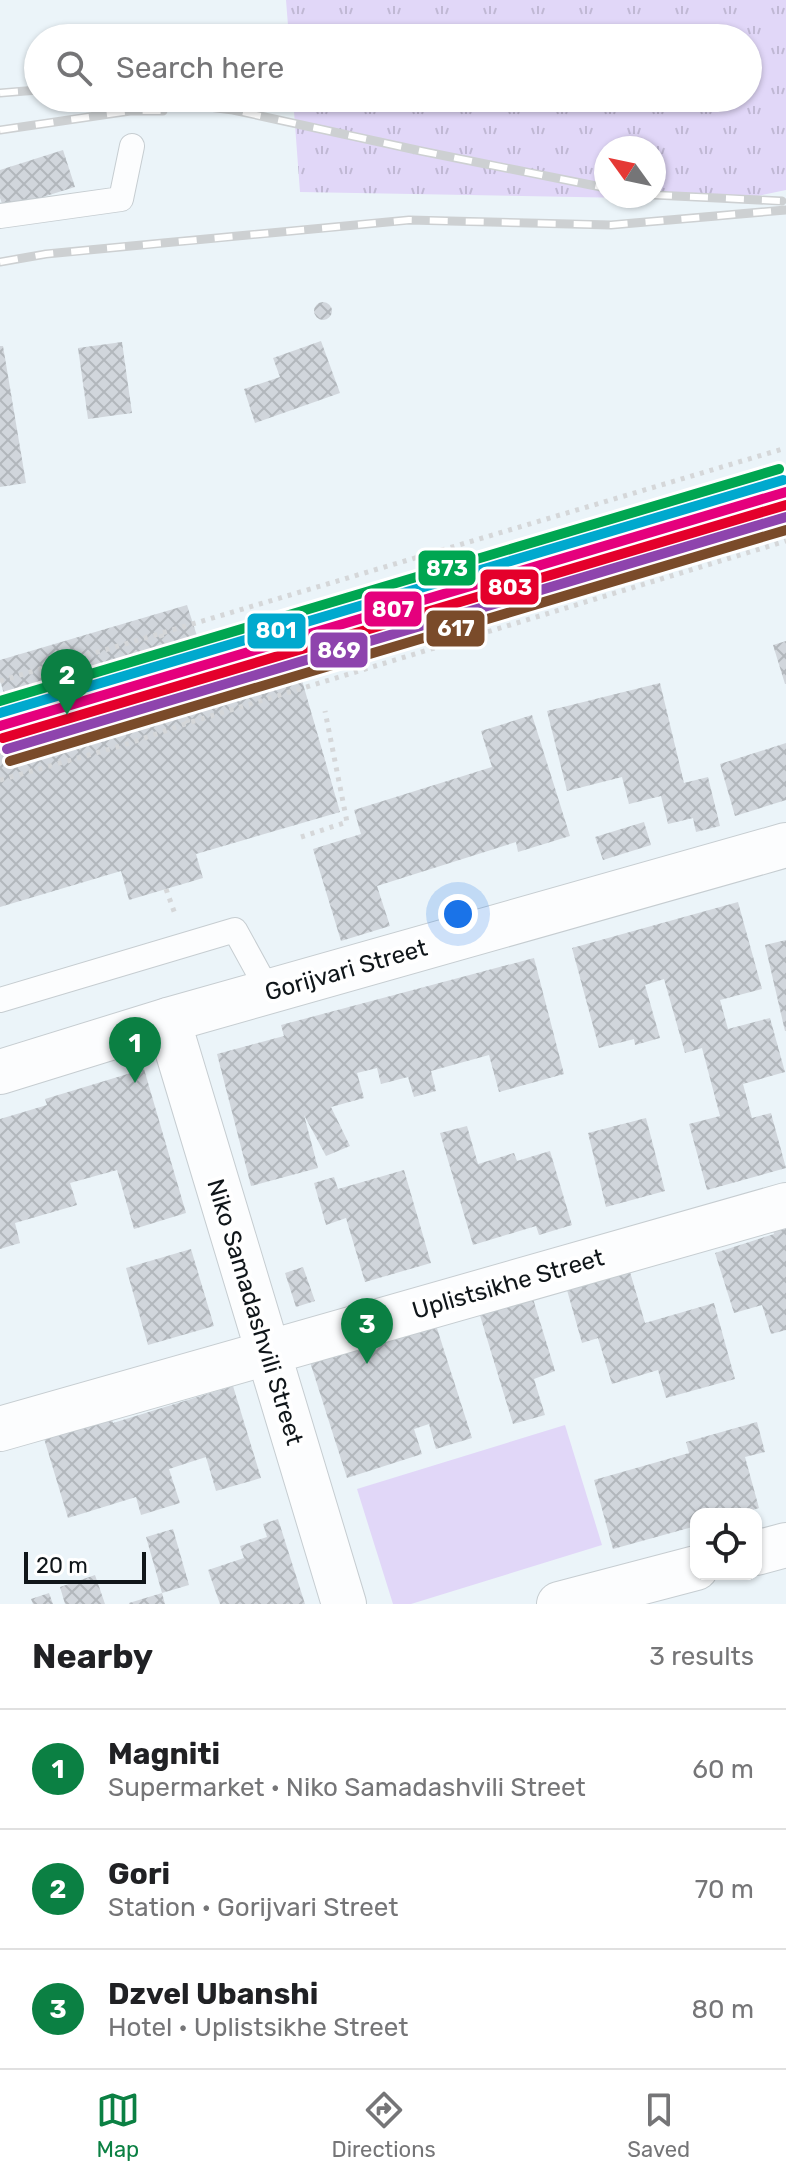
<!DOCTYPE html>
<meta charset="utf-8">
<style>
body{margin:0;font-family:Rubik,sans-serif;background:#f2f2f2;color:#202124}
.controls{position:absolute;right:24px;bottom:24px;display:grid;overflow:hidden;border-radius:16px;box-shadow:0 2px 6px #0004}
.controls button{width:72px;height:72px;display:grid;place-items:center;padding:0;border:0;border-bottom:2px solid #e0e0e0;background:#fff;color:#202124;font:40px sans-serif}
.compass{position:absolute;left:594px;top:136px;width:72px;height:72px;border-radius:50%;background:#fff;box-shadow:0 2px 6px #0004;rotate:303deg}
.scale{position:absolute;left:24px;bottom:20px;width:122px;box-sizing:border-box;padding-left:8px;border:4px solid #10161a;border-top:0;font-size:22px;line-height:28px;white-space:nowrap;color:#10161a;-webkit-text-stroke:6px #fff;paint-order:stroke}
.you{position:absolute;left:458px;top:914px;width:28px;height:28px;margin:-20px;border:6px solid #fff;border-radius:50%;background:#1a73e8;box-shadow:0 0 0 12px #1a73e833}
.badge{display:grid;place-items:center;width:52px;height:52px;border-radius:50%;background:#0b8043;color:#fff;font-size:26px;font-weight:700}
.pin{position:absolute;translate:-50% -66px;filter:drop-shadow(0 2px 4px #0008)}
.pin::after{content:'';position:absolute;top:42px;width:28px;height:24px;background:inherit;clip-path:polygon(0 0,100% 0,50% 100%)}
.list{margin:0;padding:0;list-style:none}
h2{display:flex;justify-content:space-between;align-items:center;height:104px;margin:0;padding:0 32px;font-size:34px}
h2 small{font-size:26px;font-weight:400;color:#757577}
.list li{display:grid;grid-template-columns:52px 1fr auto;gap:24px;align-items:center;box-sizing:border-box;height:120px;padding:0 32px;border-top:2px solid #e0e0e0}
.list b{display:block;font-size:30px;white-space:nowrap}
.list p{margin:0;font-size:26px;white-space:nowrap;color:#757577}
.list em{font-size:26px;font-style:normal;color:#757577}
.icon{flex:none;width:44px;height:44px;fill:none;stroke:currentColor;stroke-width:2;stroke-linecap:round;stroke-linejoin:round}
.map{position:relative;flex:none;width:786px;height:1604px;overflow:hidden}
.search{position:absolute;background:#fff;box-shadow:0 2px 6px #0004;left:24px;right:24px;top:24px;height:88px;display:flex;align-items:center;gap:20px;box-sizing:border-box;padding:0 28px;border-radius:44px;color:#757577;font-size:30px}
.sheet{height:464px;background:#fff}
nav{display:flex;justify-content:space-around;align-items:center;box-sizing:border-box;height:112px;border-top:2px solid #e0e0e0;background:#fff;font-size:22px;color:#757577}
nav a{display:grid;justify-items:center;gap:4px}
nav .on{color:#0b8043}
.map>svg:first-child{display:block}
.grass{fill:url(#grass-tufts);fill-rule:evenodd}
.park{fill:#e1d7f8}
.building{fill:url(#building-cross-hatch)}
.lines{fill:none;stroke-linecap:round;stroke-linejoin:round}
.service-casing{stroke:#c6cdd1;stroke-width:26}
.minor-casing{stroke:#c6cdd1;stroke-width:46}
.secondary-casing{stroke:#c6cdd1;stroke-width:46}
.path{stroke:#d5d7d9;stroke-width:5;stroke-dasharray:4 6;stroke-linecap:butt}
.service{stroke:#fcfdfe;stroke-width:24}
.minor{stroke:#fcfdfe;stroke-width:44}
.secondary{stroke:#fcfdfe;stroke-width:44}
.rail-casing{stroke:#cdd0d2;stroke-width:9}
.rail{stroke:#fff;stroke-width:6;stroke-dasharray:18;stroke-linecap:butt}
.rail-1-casing{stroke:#fff;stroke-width:16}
.rail-2-casing{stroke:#fff;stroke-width:16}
.rail-3-casing{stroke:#fff;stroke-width:16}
.rail-4-casing{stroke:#fff;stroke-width:16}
.rail-5-casing{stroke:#fff;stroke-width:16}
.rail-6-casing{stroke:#fff;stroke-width:16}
.rail-1{stroke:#e5007d;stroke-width:10}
.rail-2{stroke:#e4002b;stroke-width:10}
.rail-3{stroke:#00a9ce;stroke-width:10}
.rail-4{stroke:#8e44ad;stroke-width:10}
.rail-5{stroke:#00a651;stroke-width:10}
.rail-6{stroke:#7a4b2a;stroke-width:10}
.labels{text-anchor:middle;stroke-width:8;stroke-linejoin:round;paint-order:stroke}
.street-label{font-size:24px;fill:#10161a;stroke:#fff}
.line-badge{stroke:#fff;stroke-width:3}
.badge-label{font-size:22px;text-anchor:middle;font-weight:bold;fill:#fff}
</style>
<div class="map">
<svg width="786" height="1604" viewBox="0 0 786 1604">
<defs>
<pattern id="grass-tufts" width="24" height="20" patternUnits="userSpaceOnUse" patternTransform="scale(2)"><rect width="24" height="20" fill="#e1d7f8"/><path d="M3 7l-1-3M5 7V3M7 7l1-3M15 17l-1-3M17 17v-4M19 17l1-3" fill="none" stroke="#c0b8d4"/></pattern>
<pattern id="building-cross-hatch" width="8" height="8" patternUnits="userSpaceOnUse" patternTransform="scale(2)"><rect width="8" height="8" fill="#d1d6dc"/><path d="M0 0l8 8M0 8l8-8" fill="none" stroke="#b2b7bc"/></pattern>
</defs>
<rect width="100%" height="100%" fill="#ebf4f9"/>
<path class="grass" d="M286 0H786V190L739 200 300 192 293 98H748V38H289ZM606 148H654V196H606Z"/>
<path class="park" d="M565 1425 602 1545 411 1604H393L357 1489Z"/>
<path class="building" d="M63 150 75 187 4 209 0 198V170Z
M314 311a9 9 0 1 1 18 0a9 9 0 1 1-18 0Z
M321 341 340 393 255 423 244 389 280 377 273 358Z
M122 342 132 413 88 419 78 348Z
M0 346H3L26 483 0 487Z
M187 605 197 636 4 694 0 680V660Z
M786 641V684H785L773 645Z
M297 663 340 812 196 854 203 878 129 900 121 871 0 907V750Z
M660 683 684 783 708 777 720 826 696 832 693 818 668 824 661 796 629 804 622 777 567 791 547 711Z
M532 715 570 836 518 852 516 842 377 886 390 926 341 941 313 849 361 834 354 810 492 767 481 731Z
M786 743V800L735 816 720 764Z
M644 822 651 845 603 860 595 837Z
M738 902 762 989 720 1000 728 1029 770 1018 785 1072 743 1084 752 1118 771 1113 786 1168 707 1190 689 1124 720 1116 702 1048 685 1053 664 979 645 985 660 1038 635 1045 634 1039 599 1048 572 948Z
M786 940V1031H785L765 945Z
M534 958 564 1074 499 1092 489 1055 431 1071 436 1091 414 1097 408 1077 381 1084 377 1068 357 1073 364 1098 331 1107 350 1146 326 1156 304 1115 318 1168 251 1186 217 1054 284 1036 281 1025Z
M144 1069 186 1213 134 1229 117 1170 70 1183 77 1205 15 1223 20 1243 0 1249V1119L47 1105 45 1099Z
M646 1118 665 1191 606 1207 588 1133Z
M467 1126 478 1164 514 1153 517 1161 550 1151 572 1225 539 1235 536 1226 473 1245 440 1133Z
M404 1170 431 1263 365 1282 346 1218 326 1225 314 1183 334 1177 338 1189Z
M786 1224V1330L771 1334 762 1305 734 1313 715 1253 774 1234 772 1228Z
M191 1249 214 1326 148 1345 126 1268Z
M303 1267 315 1301 296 1307 285 1273Z
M630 1272 645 1323 714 1303 735 1379 666 1398 658 1370 612 1384 598 1338 582 1343 567 1290Z
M531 1292 555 1371 534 1379 545 1415 513 1424 478 1309Z
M435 1322 472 1438 436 1449 429 1424 414 1429 422 1454 347 1478 310 1362Z
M233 1386 261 1478 216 1491 206 1457 169 1469 180 1503 141 1515 136 1497 68 1518 42 1432 109 1411 113 1423Z
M757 1422 765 1452 745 1457 759 1508 739 1514H696V1526L613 1549 594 1480 689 1453 686 1442Z
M278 1519 305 1604H220L208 1570 244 1558 240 1546 267 1537 263 1524Z
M173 1529 189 1585 162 1593 146 1537Z
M95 1575 105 1604H65L60 1587Z
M49 1593 53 1604H33L31 1599Z
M162 1593 165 1604H129V1603Z"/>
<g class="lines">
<g class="service-casing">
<path id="service" d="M0 216 121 199 132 146
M0 1000 235 930 269 992"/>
</g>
<g class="minor-casing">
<path id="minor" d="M168 1020 344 1604
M0 1429 786 1205"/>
</g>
<g class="secondary-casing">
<path id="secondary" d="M0 1072 168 1020 786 845
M756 1553 786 1545
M559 1604 696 1568"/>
</g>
<path class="path" d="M161 634 188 723
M0 681 786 448
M0 780 124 745 188 723 786 541
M301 837 347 822 325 711
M166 889 175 914"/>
<use href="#service" class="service"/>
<use href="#minor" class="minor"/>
<use href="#secondary" class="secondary"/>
<g class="rail-casing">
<path id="rail" d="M0 93 38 90
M136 98 233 110 421 151 606 188
M0 130 130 111H163
M654 195 782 201
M0 262 46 254 409 220 611 225 786 210"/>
</g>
<use href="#rail" class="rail"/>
<g class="rail-1-casing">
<path id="rail-1" d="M0 726 786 492"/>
</g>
<g class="rail-2-casing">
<path id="rail-2" d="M3 738 786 505"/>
</g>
<g class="rail-3-casing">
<path id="rail-3" d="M0 713 783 480"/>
</g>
<g class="rail-4-casing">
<path id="rail-4" d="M7 749 786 517"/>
</g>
<g class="rail-5-casing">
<path id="rail-5" d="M0 701 779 469"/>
</g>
<g class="rail-6-casing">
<path id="rail-6" d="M10 761 786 530"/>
</g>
<use href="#rail-1" class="rail-1"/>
<use href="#rail-2" class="rail-2"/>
<use href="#rail-3" class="rail-3"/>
<use href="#rail-4" class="rail-4"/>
<use href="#rail-5" class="rail-5"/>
<use href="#rail-6" class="rail-6"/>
</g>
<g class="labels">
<g class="street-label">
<text transform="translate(346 970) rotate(-16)" y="8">Gorijvari Street</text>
<text transform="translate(508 1284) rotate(-16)" y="8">Uplistsikhe Street</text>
<text transform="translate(255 1312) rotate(73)" y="8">Niko Samadashvili Street</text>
</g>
</g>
<g class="line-badge">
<rect x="417" y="549" width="60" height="38" rx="8" fill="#00a651"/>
<rect x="479" y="568" width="61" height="38" rx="8" fill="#e4002b"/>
<rect x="363" y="590" width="60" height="38" rx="8" fill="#e5007d"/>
<rect x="425" y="609" width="61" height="39" rx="8" fill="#7a4b2a"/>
<rect x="246" y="612" width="61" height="38" rx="8" fill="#00a9ce"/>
<rect x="309" y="631" width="60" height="38" rx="8" fill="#8e44ad"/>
</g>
<g class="badge-label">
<text x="447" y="576">873</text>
<text x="510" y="595">803</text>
<text x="393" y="617">807</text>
<text x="456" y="636">617</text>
<text x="276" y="638">801</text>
<text x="339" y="658">869</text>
</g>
</svg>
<div class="controls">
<button><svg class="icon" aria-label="locate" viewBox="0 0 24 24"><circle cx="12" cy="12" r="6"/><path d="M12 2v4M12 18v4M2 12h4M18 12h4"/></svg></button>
</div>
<svg class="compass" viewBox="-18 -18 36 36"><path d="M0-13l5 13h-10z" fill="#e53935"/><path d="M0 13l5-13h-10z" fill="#757577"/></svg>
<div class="scale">20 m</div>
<div class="you"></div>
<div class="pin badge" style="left:135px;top:1083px">1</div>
<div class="pin badge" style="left:67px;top:715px">2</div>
<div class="pin badge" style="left:367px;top:1364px">3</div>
<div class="search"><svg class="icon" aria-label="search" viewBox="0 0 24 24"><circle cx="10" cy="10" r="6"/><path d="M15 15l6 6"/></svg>Search here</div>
</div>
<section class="sheet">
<h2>Nearby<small>3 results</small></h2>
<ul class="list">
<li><span class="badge">1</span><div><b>Magniti</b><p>Supermarket · Niko Samadashvili Street</p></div><em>60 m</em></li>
<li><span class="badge">2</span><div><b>Gori</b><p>Station · Gorijvari Street</p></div><em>70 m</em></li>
<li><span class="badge">3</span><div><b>Dzvel Ubanshi</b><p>Hotel · Uplistsikhe Street</p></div><em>80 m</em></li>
</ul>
</section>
<nav>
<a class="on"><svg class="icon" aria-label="map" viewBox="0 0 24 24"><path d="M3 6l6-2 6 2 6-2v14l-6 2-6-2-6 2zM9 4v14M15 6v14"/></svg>Map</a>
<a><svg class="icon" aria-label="directions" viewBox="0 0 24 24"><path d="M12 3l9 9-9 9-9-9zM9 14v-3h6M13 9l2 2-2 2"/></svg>Directions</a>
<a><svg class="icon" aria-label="saved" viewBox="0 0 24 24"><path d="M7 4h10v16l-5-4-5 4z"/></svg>Saved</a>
</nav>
